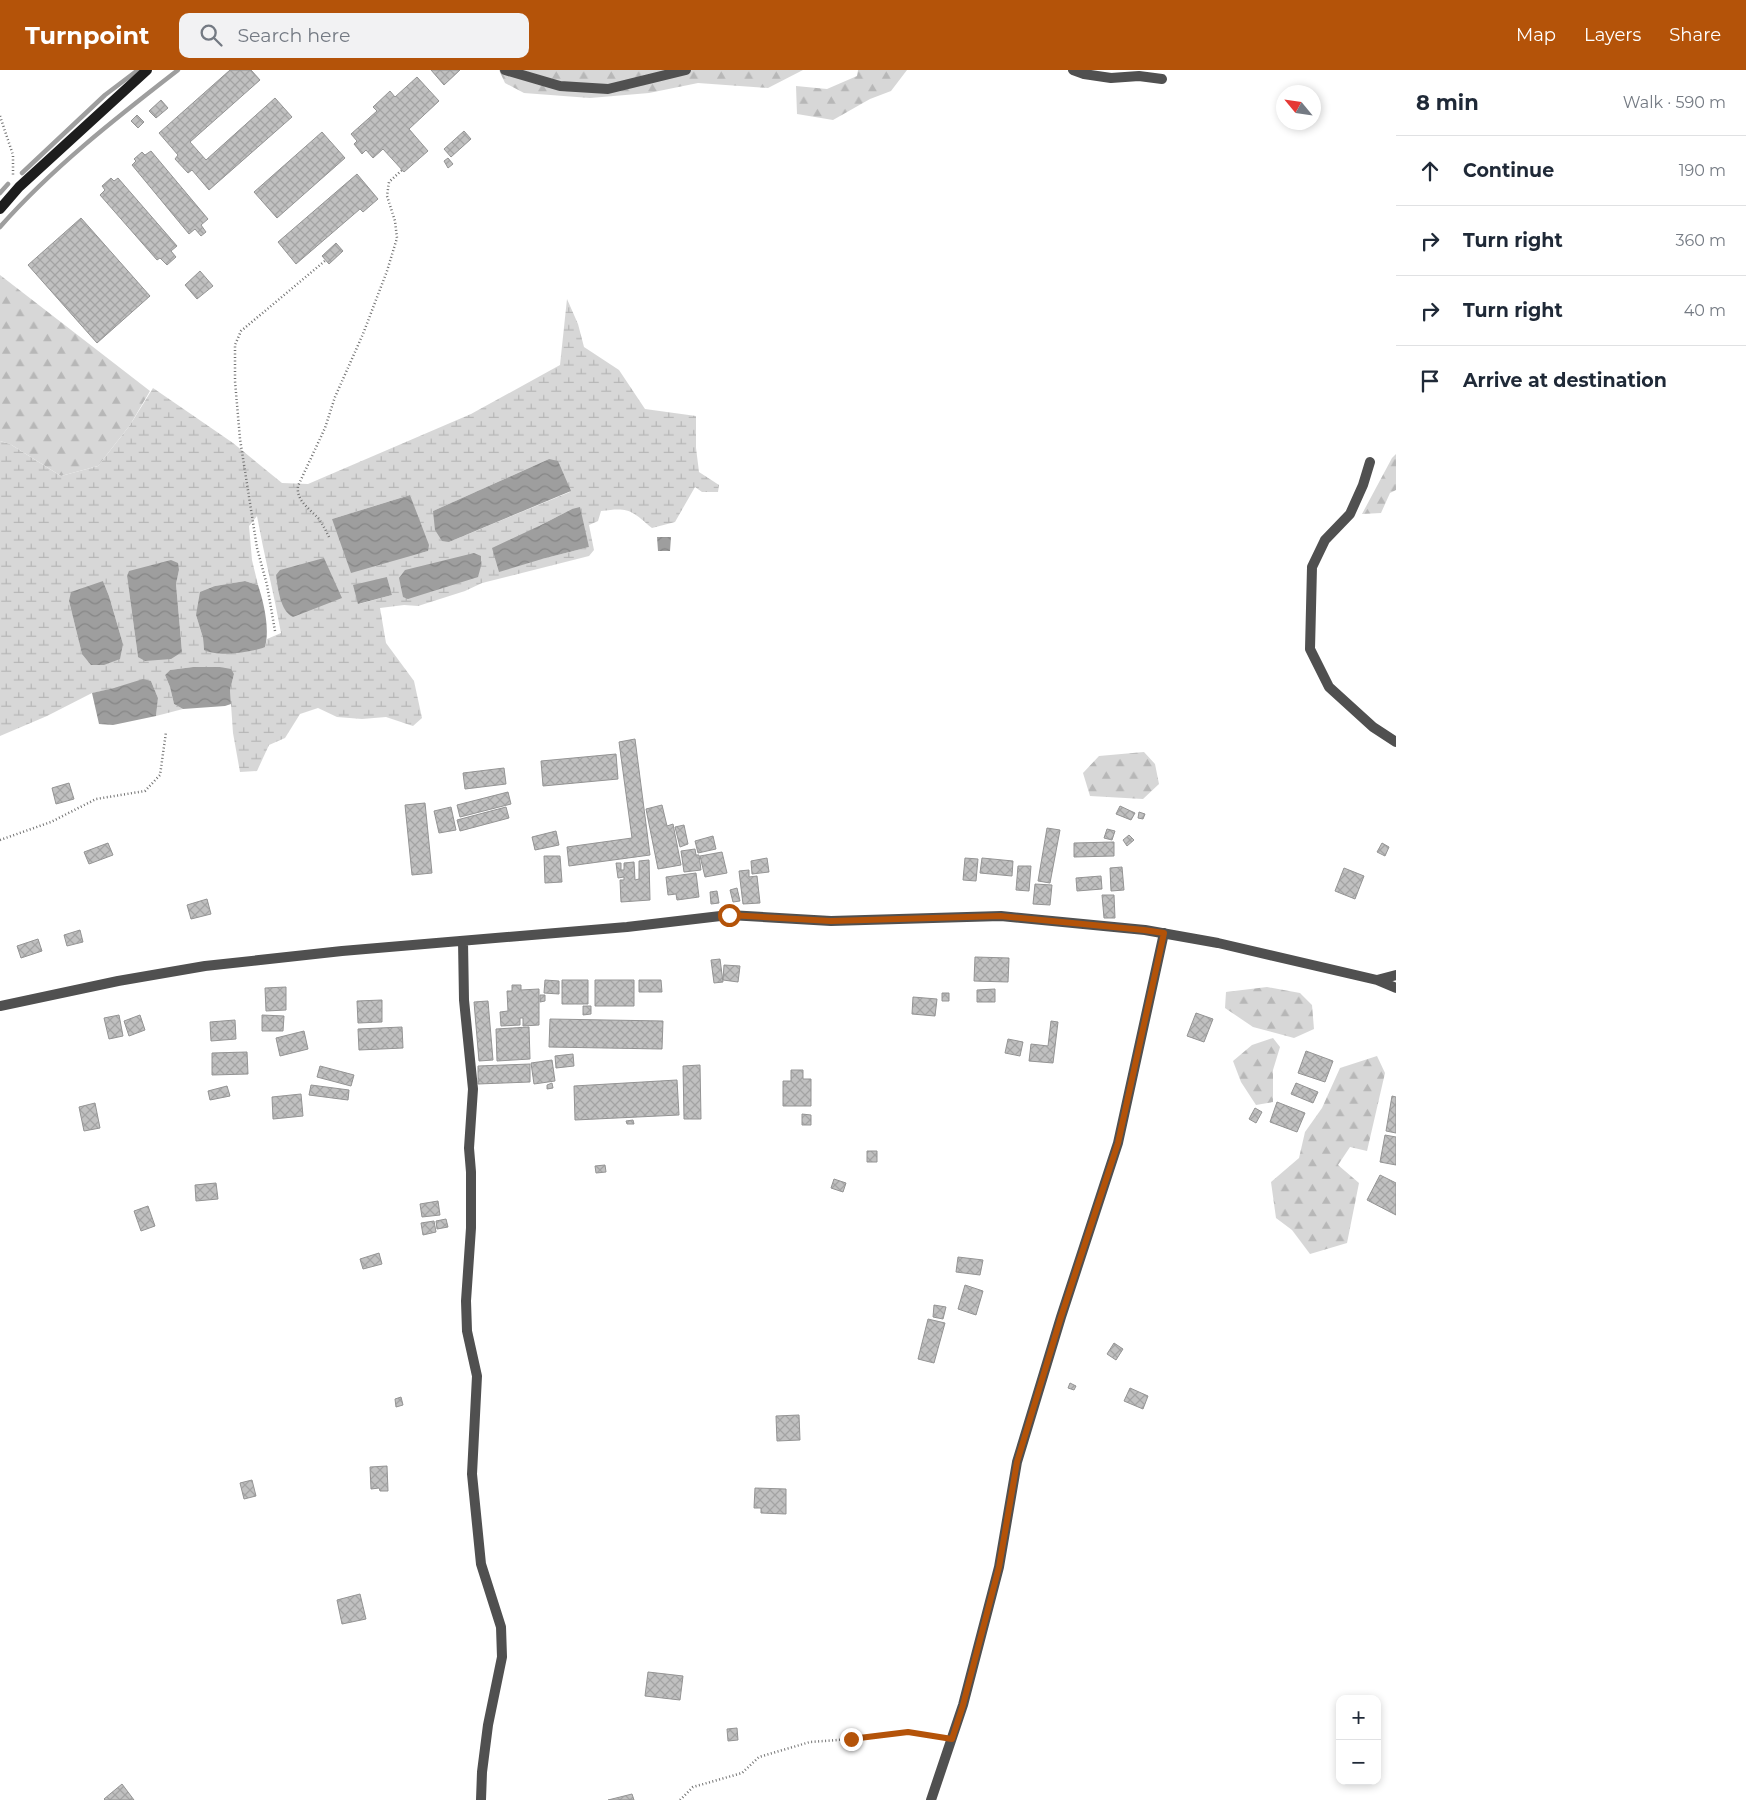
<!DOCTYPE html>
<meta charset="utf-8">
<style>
body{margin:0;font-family:Montserrat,sans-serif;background:#f2f2f3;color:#1f2937}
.controls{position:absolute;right:15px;bottom:15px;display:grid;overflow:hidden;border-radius:10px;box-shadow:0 2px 8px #0003}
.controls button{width:45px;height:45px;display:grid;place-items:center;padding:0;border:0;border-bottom:1px solid #e0e1e3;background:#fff;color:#1f2937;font:25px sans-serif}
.compass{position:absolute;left:1276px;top:15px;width:45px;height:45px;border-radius:50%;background:#fff;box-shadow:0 2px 8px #0003;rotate:299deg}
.stop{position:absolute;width:15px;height:15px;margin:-11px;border:4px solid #b45309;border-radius:50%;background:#fff}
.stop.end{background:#b45309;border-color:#fff;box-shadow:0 1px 5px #0008}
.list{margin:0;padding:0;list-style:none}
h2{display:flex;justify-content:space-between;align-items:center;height:65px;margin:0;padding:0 20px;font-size:21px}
h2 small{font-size:16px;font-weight:400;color:#747a83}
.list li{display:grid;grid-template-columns:32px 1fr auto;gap:15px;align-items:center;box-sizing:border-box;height:70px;padding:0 20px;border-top:1px solid #e0e1e3}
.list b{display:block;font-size:19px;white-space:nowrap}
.list em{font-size:16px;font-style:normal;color:#747a83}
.icon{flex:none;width:28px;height:28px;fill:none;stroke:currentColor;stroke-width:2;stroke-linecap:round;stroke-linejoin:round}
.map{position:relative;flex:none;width:1396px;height:1730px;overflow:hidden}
header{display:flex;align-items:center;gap:30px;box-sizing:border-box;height:70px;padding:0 25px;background:#b45309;color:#fff}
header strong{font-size:24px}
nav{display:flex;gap:28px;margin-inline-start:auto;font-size:18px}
.search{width:350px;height:45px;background:#f2f2f3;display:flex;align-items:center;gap:12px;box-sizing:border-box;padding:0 18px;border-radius:10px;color:#747a83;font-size:19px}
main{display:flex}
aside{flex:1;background:#fff}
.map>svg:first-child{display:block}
.forest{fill:url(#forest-firs)}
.wetland{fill:url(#wetland-marsh);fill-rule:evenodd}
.water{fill:url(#water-waves)}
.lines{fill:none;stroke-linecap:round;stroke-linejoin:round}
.stream{stroke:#9e9e9e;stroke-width:4.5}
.building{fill:url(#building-cross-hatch);stroke:#949494}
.path{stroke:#727272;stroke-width:2.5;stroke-dasharray:1 2.5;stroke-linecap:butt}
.minor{stroke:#505050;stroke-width:10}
.secondary{stroke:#1d1d1d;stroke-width:10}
.route{stroke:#b45309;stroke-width:6}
</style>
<header>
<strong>Turnpoint</strong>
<div class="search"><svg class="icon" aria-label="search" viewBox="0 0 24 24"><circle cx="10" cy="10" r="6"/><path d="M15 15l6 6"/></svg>Search here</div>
<nav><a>Map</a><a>Layers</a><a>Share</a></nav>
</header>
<main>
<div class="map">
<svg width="1396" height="1730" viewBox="0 0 1396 1730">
<defs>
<pattern id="forest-firs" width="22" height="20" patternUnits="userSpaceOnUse" patternTransform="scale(1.25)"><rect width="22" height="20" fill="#d7d7d7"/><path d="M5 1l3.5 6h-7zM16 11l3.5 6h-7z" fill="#b7b7b7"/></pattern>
<pattern id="wetland-marsh" width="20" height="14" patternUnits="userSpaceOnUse" patternTransform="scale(1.25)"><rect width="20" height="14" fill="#d7d7d7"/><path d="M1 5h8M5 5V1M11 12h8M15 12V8" fill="none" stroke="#b7b7b7"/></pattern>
<pattern id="water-waves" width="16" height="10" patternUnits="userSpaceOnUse" patternTransform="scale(1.25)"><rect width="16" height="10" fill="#9e9e9e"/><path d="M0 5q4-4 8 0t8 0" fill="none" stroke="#868686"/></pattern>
<pattern id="building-cross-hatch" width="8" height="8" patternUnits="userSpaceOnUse" patternTransform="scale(1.25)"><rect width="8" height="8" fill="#c0c0c0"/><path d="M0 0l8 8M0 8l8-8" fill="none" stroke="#a3a3a3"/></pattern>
</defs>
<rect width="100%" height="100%" fill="#fff"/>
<path class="forest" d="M499 0H803L768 18 698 13 649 23 590 28 524 23 505 13Z
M858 0H907L891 21 870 29 833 50 797 44 796 16 827 19 857 6Z
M0 205 150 321 130 355 98 396 61 406 10 374 0 371Z
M1396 384V420L1390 423 1381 443 1362 444 1392 388Z
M1144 682 1155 694 1159 714 1143 729 1090 726 1083 703 1099 686Z
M1267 917 1300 923 1312 935 1314 959 1294 968 1253 957 1225 938 1226 922Z
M1273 968 1280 977 1273 1000V1032L1256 1035 1241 1012 1233 991 1252 975Z
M1377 986 1385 1003 1367 1081 1350 1077 1338 1095 1359 1113 1347 1173 1310 1184 1292 1160 1276 1148 1271 1112 1299 1088 1305 1062 1322 1038 1340 998Z"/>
<path class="wetland" d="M567 229 578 254 584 277 619 300 645 339 696 346V378L699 402 719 415 718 422H702L695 417 675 452 652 458C631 440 629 437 601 441L598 451 589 455 594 480 589 486 482 513 465 521 418 536 404 535 380 538 386 573 414 611 422 648 413 656 386 647 362 649 337 647 318 638 300 644 285 668 269 675 257 701 240 702 233 663 230 620 234 604 220 597H193L170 600 165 605 170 617 174 634 183 639 156 646 158 628 151 611 92 623 47 646 0 666V371L10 374 61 406 98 396 130 355 153 318 233 373 282 413 308 414 471 344 560 295ZM549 389 570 422 449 472 433 441ZM410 425 428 481 421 483 332 449ZM572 439 589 477 542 489 539 456ZM257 446C264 485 274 524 281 563L267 569 265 577 204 580 203 568 196 545 215 516 245 511 258 515 252 490 249 456ZM179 500 176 514 182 582 138 587 127 506ZM387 507 392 525 359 534ZM103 511 109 526 123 574 82 584 69 531Z"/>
<path class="water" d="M549 389 558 391 571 421 449 472 442 471 435 460 433 441Z
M410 425 429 475 428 481 351 503 332 449Z
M580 437 589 477 542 489 499 502 492 478 539 456 572 439Z
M657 467H671L670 481H658Z
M474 483 481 486V496L478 507 408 529 403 527 399 508 405 500Z
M324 488 342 528 293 547C280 541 278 518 276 505L280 500Z
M171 490 178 493 179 500 176 514 182 582 171 589 145 591 138 587 127 506 129 501Z
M387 507 392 525 358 534 353 515Z
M103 511 109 526 123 574 120 589 104 595H91L82 584 69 531 71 522Z
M245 511 258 515C264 533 270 559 265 577 250 583 218 587 204 580L203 568 196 545 200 522 215 516Z
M193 597H220L231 599 234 604 230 620 231 634 225 636 183 639 174 634 170 617 165 605 170 600Z
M143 609 151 611 158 628 156 646 113 655 99 654 92 623 114 618Z"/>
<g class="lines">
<path class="stream" d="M22 103 105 25 138 0
M0 123 8 114
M0 157C52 98 116 48 178 0"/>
</g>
<path class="building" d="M230 0H251L260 10 190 72 206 90 275 28 292 47 209 120 192 100 188 103 175 89 178 85 159 63Z
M431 0H460L444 15Z
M417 7 439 31 409 59 428 81 404 102 383 79 373 88 366 80 362 84 354 74 357 71 351 64 377 41 373 37 390 21 395 27Z
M161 30 168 38 156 48 149 41Z
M137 45 144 52 138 58 131 51Z
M464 61 471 69 451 87 444 79Z
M322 62 345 88 277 148 254 122Z
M151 81 208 149 201 155 206 162 201 166 195 159 189 164 132 95 136 91 134 89 142 82 145 85Z
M448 88 453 94 448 98 444 91Z
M357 104 378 129 363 142 360 139 296 194 278 172Z
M111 108 114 111 118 108 177 176 171 181 176 187 167 195 160 188 157 190 100 125 105 120 102 116Z
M81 148 150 226 97 273 28 195Z
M336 173 343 181 329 194 322 186Z
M200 201 213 216 197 229 185 215Z
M635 669 650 785 569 796 567 777 632 768 619 672Z
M616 684 618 709 543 716 541 691Z
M504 698 506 714 465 719 463 703Z
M69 713 74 729 56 734 52 718Z
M508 722 511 734 460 747 457 735Z
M425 733 432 803 412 805 405 735Z
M662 735 667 756 673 754 681 795 658 799 646 739Z
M1120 736 1135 743 1131 750 1116 744Z
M451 737 456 760 439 763 434 741Z
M506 737 509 748 460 761 457 750Z
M1139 742 1145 744 1143 749 1138 748Z
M684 755 688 774 680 777 675 757Z
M1047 758 1060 760 1050 813 1038 811Z
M1107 759 1115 761 1112 770 1104 768Z
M556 761 559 775 535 780 532 767Z
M1129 765 1134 770 1127 776 1123 770Z
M713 766 716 779 698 783 695 771Z
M1114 772V786L1074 787V773Z
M108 773 113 785 89 794 84 782Z
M1382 773 1389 777 1385 786 1377 782Z
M695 779 696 785H699L701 800 684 802 681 781Z
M722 782 727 803 705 807 700 786Z
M544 786H560L562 812 545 813Z
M767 788 769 802 752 804 751 791Z
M965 788 978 789 976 811 963 810Z
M982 788 1013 791 1012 806 980 803Z
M649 790 650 830 621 832 620 810H624V807L618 808 616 793H621V800H624V793L634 792 635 810 639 809V791Z
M1018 796H1031L1029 821 1016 820Z
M1122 797 1124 820 1111 821 1110 798Z
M1344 798 1364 806 1355 829 1335 821Z
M749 800V807L757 806 760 833 743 834 739 801Z
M696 803 699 827 677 830 676 824 668 825 666 807Z
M1101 806 1102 819 1077 821 1076 808Z
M1035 814 1052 815 1050 835 1033 834Z
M737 818 740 831 733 832 730 820Z
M717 821 719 833 711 834 710 822Z
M1102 825H1114L1115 848H1104Z
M207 829 211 844 191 849 187 835Z
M80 860 83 872 67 876 64 865Z
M38 869 42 881 21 888 17 876Z
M975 887 1009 888 1008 912 974 911Z
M720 889 723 912 714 913 711 890Z
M724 895 740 896 738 912 723 910Z
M545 910 559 911V924L544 923Z
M562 910H588V934H562Z
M595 910H634V936H595Z
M639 910H661L662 922H639Z
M512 915H521V920L539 919V955L523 956V948H520V955L501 956 500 942 508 941 507 921H512Z
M286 917V940L266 941 265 918Z
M995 919V932H977V920Z
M942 923H949V931H942Z
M540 925H545V931L540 932Z
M913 927 937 929 935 946 912 944Z
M382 930V952L358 953 357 931Z
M488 931 493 990 479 991 474 932Z
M583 936H591V944L583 945Z
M1196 943 1213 949 1204 972 1187 966Z
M119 945 123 966 109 969 104 948Z
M140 945 145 960 129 966 124 951Z
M262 945 284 946 283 961H262Z
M550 949 663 951 662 979 549 977Z
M235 950 236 969 211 971 210 952Z
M1051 951 1058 952 1053 993 1029 991 1031 974 1048 976Z
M402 957 403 978 359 980 358 959Z
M529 957 530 989 497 991 496 959Z
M304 961 308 979 280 986 276 968Z
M1008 969 1023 972 1020 986 1005 983Z
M1306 981 1333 991 1325 1012 1298 1003Z
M247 982 248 1004 212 1005V983Z
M573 984 574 996 556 998 555 986Z
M552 990 555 1011 534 1014 531 993Z
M530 994V1012L478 1014V996Z
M700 995 701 1049H684L683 996Z
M320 996 354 1005 351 1016 317 1007Z
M791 1000H803V1009H811V1036H783V1011H791Z
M677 1010 679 1045 575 1050 574 1016Z
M552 1013 553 1018 547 1019V1015Z
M1296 1013 1318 1022 1313 1033 1291 1024Z
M311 1015 349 1020 348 1030 309 1025Z
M227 1016 230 1026 210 1030 208 1021Z
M301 1024 303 1046 273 1049 272 1027Z
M1392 1026 1396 1027V1063L1386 1061Z
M1277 1032 1305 1043 1297 1062 1270 1052Z
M95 1033 100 1058 84 1061 79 1037Z
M1255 1038 1262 1042 1256 1053 1249 1049Z
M802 1044 811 1045V1055H802Z
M633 1050 634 1054H627L626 1051Z
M1385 1065 1396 1067V1095L1380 1092Z
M867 1081H877V1092H867Z
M605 1095 606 1102 596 1103 595 1096Z
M1380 1105 1396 1113V1145L1367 1130Z
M834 1109 846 1113 843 1122 831 1118Z
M216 1113 218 1129 196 1131 195 1115Z
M438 1131 440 1145 422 1147 420 1134Z
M148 1136 155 1156 141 1161 134 1141Z
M446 1149 448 1157 437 1159 436 1151Z
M434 1151 436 1162 423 1165 421 1153Z
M379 1183 382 1194 363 1199 360 1189Z
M958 1187 983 1190 980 1205 956 1202Z
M965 1215 983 1221 976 1245 958 1239Z
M934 1235 946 1237 943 1249 933 1247Z
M928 1249 945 1253 934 1293 918 1289Z
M1114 1273 1123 1279 1116 1290 1107 1284Z
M1070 1313 1076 1316 1074 1320 1068 1318Z
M1130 1318 1148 1326 1143 1339 1124 1331Z
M401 1327 403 1335 396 1337 395 1329Z
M799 1345 800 1370 777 1371 776 1346Z
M387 1396 388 1421H380L379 1418 371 1419 370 1397Z
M252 1410 256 1426 244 1429 240 1413Z
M755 1418 786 1419V1444L761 1443V1438H754Z
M360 1524 366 1549 342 1554 337 1530Z
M648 1602 683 1606 680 1630 645 1626Z
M737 1658 738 1670 728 1671 727 1659Z
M122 1714 134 1730H105L104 1729Z
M632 1724 634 1730H608Z"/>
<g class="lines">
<path class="path" d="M0 46 13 85V105
M329 467C326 461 323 455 319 449 310 439 296 431 298 416L325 358 335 327 363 264 387 201 397 168 395 151 387 126 389 112 402 100
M275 561 267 515 257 478 240 369 235 311V275L241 261 326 190
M0 770 51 752 96 729 145 721 160 705 166 662
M680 1730 693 1717 742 1703 759 1687 810 1672 851 1669 908 1662 940 1667"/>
<path class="minor" d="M505 0 560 16 608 19 686 0
M1073 0 1084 4 1111 8 1139 6 1162 9
M1370 392 1363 415 1350 444 1325 470 1312 497 1310 579 1329 617 1373 657 1396 672
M463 871 464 930 473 1019 469 1078 471 1102V1158L466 1231 467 1261 477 1306 472 1404 481 1494 501 1557 502 1587 488 1655 482 1702 481 1730
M1377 910 1396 905
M0 936 118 911 205 896 342 881 627 857 729 845 831 851 1001 846 1145 860 1218 873 1377 910 1396 918
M931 1730 963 1635 999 1497 1017 1392 1061 1247 1118 1073 1164 863"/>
<path class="secondary" d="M0 139 19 117 147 0"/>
</g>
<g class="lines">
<path class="route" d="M729 845 831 851 1000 846 1144 860 1164 863 1118 1073 1061 1247 1017 1392 999 1497 963 1635 952 1669 908 1662 851 1669"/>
</g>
</svg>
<div class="controls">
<button>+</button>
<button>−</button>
</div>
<svg class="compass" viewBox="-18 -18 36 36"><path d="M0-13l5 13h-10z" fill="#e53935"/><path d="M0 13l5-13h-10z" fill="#747a83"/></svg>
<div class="stop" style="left:729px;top:845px"></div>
<div class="stop end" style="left:851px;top:1669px"></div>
</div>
<aside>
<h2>8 min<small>Walk · 590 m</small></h2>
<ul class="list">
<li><svg class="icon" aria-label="ahead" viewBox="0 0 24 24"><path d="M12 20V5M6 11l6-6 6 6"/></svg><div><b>Continue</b></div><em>190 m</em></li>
<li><svg class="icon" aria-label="right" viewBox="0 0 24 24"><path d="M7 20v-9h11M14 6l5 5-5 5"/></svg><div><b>Turn right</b></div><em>360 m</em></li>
<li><svg class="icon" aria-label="right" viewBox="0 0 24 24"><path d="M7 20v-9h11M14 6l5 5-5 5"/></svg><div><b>Turn right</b></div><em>40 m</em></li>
<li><svg class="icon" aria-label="arrive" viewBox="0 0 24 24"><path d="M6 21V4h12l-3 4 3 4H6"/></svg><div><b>Arrive at destination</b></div></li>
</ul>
</aside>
</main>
